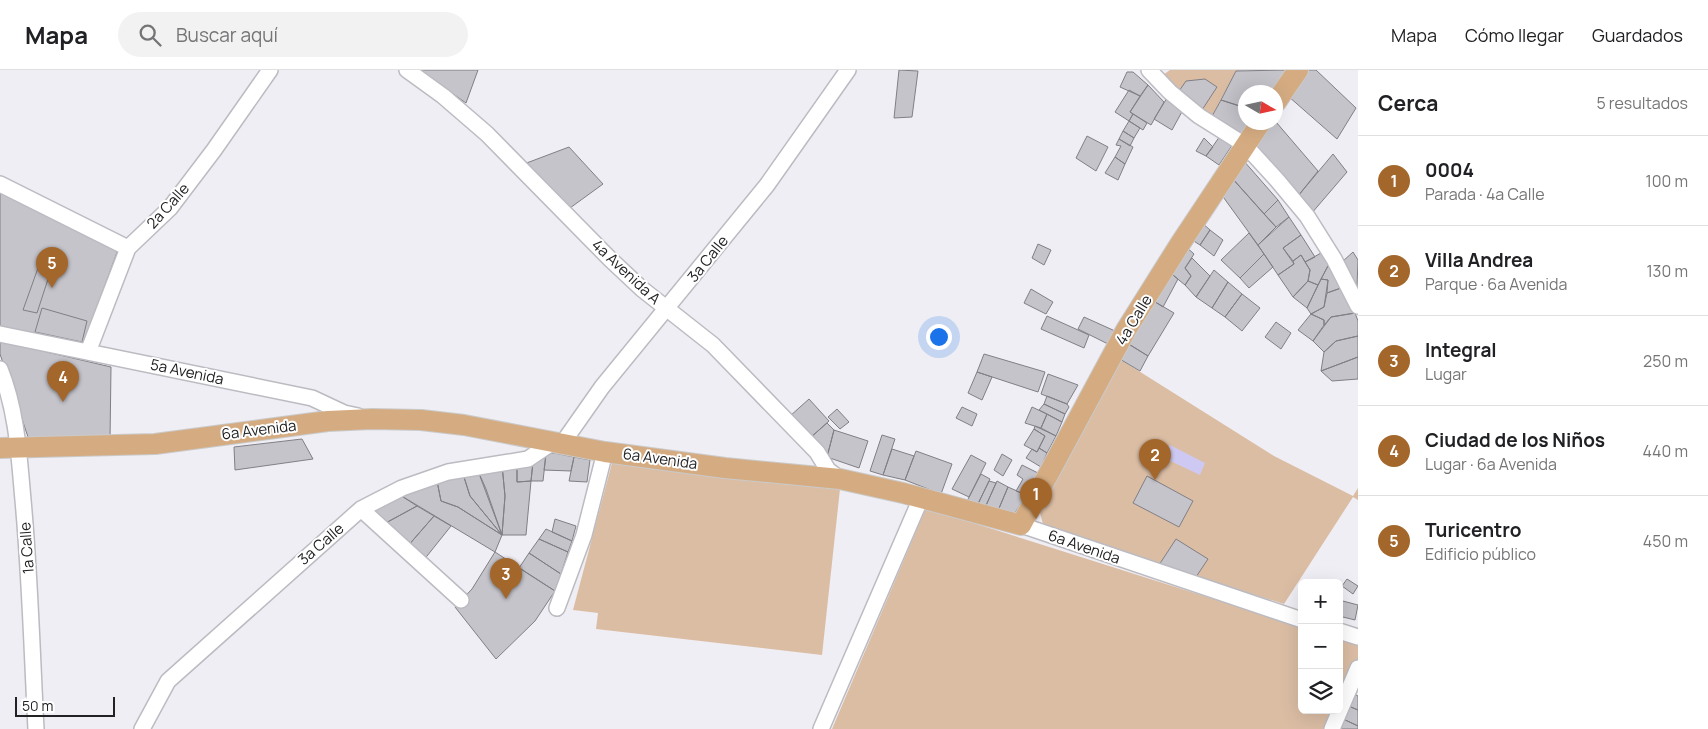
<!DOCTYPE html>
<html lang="es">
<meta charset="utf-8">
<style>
body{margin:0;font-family:Manrope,sans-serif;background:#f2f2f2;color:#202124}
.controls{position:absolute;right:15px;bottom:15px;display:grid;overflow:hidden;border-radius:8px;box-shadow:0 5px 20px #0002}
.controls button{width:45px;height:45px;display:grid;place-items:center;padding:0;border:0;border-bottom:1px solid #e0e0e0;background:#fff;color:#202124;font:25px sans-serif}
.compass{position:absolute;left:1238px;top:15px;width:45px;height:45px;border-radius:50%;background:#fff;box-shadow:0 5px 20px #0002;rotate:99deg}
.scale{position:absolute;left:15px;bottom:12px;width:100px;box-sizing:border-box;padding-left:5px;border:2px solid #222224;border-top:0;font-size:14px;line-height:18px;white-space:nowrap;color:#222224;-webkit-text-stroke:4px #fff;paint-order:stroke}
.you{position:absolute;left:938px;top:266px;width:18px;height:18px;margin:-12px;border:4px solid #fff;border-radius:50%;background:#1a73e8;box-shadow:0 0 0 8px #1a73e833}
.badge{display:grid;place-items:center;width:32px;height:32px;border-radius:50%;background:#a4672b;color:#fff;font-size:16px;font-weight:700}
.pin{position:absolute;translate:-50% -41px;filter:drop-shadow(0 1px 2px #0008)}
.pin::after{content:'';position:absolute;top:26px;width:18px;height:15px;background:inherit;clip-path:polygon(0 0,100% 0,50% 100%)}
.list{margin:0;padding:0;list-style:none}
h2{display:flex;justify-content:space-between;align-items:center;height:65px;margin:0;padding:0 20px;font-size:21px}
h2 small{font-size:16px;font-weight:400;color:#757577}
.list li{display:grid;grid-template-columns:32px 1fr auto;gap:15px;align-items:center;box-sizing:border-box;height:90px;padding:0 20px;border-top:1px solid #e0e0e0}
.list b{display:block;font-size:19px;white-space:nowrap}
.list p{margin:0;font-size:16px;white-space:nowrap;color:#757577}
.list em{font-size:16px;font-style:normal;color:#757577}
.icon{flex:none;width:28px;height:28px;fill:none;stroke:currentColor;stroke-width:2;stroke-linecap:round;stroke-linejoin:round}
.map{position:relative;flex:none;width:1358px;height:659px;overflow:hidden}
header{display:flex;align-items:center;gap:30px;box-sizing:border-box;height:70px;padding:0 25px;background:#fff;border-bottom:1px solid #e0e0e0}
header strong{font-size:24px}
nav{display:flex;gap:28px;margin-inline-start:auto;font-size:18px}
.search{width:350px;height:45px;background:#f2f2f2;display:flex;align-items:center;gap:12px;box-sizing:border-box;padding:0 18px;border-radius:28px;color:#757577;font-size:19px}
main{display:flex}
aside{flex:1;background:#fff}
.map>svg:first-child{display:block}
.green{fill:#dbbda4}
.water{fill:#cec9f3}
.building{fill:#c5c4cb;stroke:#807f85}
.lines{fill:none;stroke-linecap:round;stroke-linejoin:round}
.minor-casing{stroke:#bcbbc1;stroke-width:18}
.major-casing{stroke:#cacaca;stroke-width:22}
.minor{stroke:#fff;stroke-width:15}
.major{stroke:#d5ac82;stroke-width:20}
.labels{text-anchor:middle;stroke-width:4;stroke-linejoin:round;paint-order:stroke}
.street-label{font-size:15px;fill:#222224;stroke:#fff}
</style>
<header>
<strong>Mapa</strong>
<div class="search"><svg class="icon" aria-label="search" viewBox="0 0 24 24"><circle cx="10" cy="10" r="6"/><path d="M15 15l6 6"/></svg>Buscar aquí</div>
<nav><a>Mapa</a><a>Cómo llegar</a><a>Guardados</a></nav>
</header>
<main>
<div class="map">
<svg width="1358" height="659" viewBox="0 0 1358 659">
<rect width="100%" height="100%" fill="#efeef4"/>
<path class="green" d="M1170 0H1245L1236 1 1211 48 1177 24 1163 5Z
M1118 288 1274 386 1353 426 1358 418V430L1353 427 1284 534 1044 458 1038 435Z
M612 393 840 419 822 585 596 559 598 543 573 540Z
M926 438 1302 557V640H1338L1330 659H832Z
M1339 569 1358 575V592L1339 637Z"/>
<path class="water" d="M1170 375 1205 393 1200 405 1162 387Z"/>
<path class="building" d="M419 0H478L466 33Z
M899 0 918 1 912 47 894 48Z
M1286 0 1272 22H1246V38L1221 30 1236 1Z
M1308 0H1316L1356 38 1337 69 1288 26Z
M1127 2H1133L1148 15 1140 26 1120 17Z
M1205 9 1217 17 1202 40 1177 24 1186 11Z
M1148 15 1164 32 1151 55 1130 42Z
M1129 20 1140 26 1130 42 1133 44 1129 51 1115 42Z
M1167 28 1184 38 1172 60 1154 49Z
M1221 30 1246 38V52H1252L1243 66 1211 48Z
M1133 44 1147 53 1143 60 1129 51Z
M1129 51 1140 58 1134 68 1123 61Z
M1272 52H1276L1318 101 1298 126 1254 75Z
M1123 61 1134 68 1130 76 1119 69Z
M1087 66 1108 77 1096 101 1076 88Z
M1220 66 1233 74 1219 95 1206 86Z
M1204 68 1213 77 1206 86 1196 81Z
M1119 69 1133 77 1125 94 1115 87 1121 76 1116 75Z
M569 77 603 114 570 138 524 94Z
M1333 84 1347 102 1311 144 1298 126Z
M1115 87 1125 94 1118 110 1105 103Z
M1243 90 1278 130 1264 144 1231 107Z
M1233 109 1276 157 1258 175 1221 124Z
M0 118 119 177 83 275 0 258Z
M1278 130 1289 147 1276 157 1264 144Z
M1289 147 1301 165 1283 178 1294 194 1278 205 1258 175Z
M1200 151 1210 160 1200 175 1189 168Z
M1210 160 1223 170 1214 186 1200 175Z
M1249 163 1264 184 1240 208 1221 190Z
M1301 165 1315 187 1305 192 1301 185 1293 191 1283 178Z
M1038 174 1051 180 1044 195 1032 188Z
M1184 175 1194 184 1185 198 1191 206 1185 215 1168 201Z
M1353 182 1358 190 1357 217 1342 192Z
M1321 183 1329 194 1318 215 1308 211 1310 200 1305 192Z
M1264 184 1273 197 1249 218 1240 208Z
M1301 185 1310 200 1308 211 1293 227 1278 205 1294 194 1293 191Z
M1192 188 1210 206 1196 227 1185 215 1191 206 1185 198Z
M1329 194 1341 218 1327 223 1328 210 1321 209Z
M38 198 50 203 37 243 23 240Z
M1214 200 1228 212 1212 238 1196 227Z
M1168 201 1178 209 1163 237 1152 230Z
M1321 209 1328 210 1324 237 1311 244 1307 238Z
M1308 211 1318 215 1307 238 1293 227Z
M1228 212 1242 224 1225 247 1212 238Z
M1341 218 1355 243 1331 247 1324 255V250L1311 244 1324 237 1327 223Z
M1031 219 1053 232 1046 244 1024 233Z
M1242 224 1260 238 1242 261 1225 247Z
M1152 230 1174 243 1148 286 1127 273Z
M42 238 87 251 82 272 35 262Z
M1355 243 1358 251V266L1336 271 1324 282 1313 271 1331 247Z
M1311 244 1324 250V255L1313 271 1298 260Z
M1047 246 1089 265 1084 278 1041 259Z
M1084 247 1115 261 1108 274 1078 259Z
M1276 252 1291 263 1281 279 1265 267Z
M1358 266V287L1321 301 1324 282 1336 271Z
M0 271 111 297 110 370 36 373 28 367 0 284Z
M1127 273 1148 286 1140 301 1118 288Z
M984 284 1045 302 1038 322 977 302Z
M1358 287V309L1332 311 1321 301Z
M977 302 992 307 982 330 968 323Z
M1048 304 1078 315 1067 334 1041 324Z
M1047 326 1067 334 1069 337 1065 344 1044 334Z
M809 329 829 351 810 368 790 346Z
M1044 334 1065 344 1062 352 1039 340Z
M962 337 977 344 972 356 956 348Z
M1032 337 1047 344 1041 358 1025 353Z
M837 339 849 352 840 359 828 347Z
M1047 344 1062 352 1056 366 1041 358Z
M827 353 834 360 827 387 810 368Z
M1035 356 1056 366 1047 383 1039 378 1045 366 1034 359Z
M1034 359 1045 366 1037 382 1024 375Z
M834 360 868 371 859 398 827 387Z
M882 365 895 369 883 405 870 401Z
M302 369 313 389 235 400 234 377Z
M1039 378 1047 383 1041 397 1026 388 1032 379 1037 382Z
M892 379 914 386 905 410 883 405Z
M916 381 952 394 941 424 905 410Z
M554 383 574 387 571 401 544 400 546 384Z
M546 384 543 411H531L533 392Z
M1002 384 1012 390 1003 406 994 400Z
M971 385 986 393 969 427 952 419Z
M574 387 590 390 587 412 569 411Z
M533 392 531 411 517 412V393Z
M517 393V412L531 411 526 465H502L505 426 502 395Z
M502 395 505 426 502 465 478 401Z
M1022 395 1038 403 1026 425 1016 421 1023 409 1017 405Z
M478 401 486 419 502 465 470 426 463 404Z
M463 404 470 426 502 465 458 437 441 431 437 411Z
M981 404 990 409 976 438 965 435Z
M1147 406 1193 431 1179 457 1133 433Z
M437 411 441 431 458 437 502 465 495 482 400 425Z
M989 411 996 413 984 440 976 438Z
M997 411 1008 417 997 443 984 440Z
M1008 417 1026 425 1015 443 1010 445 997 443Z
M400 425 417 436 382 455 368 441Z
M417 436 434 446 407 477 382 455Z
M434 446 451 456 423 491 407 477Z
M555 449 576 456 572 471 552 462Z
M546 459 572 471 568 482 539 469Z
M539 469 568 482 561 504 529 483Z
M1176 469 1208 489 1196 507 1159 495Z
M495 482 555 521 535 551 496 589 455 537 472 519Z
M529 483 561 504 555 521 519 498Z
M1347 509 1358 516 1353 524 1342 516Z
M1339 530 1358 535 1355 550 1339 546Z
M1352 623 1358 626V640L1346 635Z
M1346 635 1358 640V656L1341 648Z
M1341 648 1358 656V659H1336Z"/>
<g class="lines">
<g class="minor-casing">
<path id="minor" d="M407 0 443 26 487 64 611 190 642 219 713 275 817 382 828 400 840 409
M1149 0 1170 22 1199 46 1245 75 1277 110 1307 146 1334 189 1358 236
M0 114 128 178
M0 264 312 328 344 343 358 346
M88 282 128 178 170 138 214 80 270 0
M0 299C17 341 19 386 23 430 30 506 32 583 36 659
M562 374 602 317 767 115 848 0
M361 439 461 530
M1021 455 1302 550
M557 538 584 465 605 382
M1339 561 1358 567
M142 659 168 611 361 439 402 418 448 402 528 389 553 372
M821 659 921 428
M1332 659 1358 598"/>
</g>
<g class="major-casing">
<path id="major" d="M1276 32 1298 0
M0 378 155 374 328 351 372 349 421 350 464 355 605 382 725 398 840 409 903 423 1021 455 1126 260 1180 174 1261 52"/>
</g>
<use href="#minor" class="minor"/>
<use href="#major" class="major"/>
</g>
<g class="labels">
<g class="street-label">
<text transform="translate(168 136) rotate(-48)" y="5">2a Calle</text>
<text transform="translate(708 189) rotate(-51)" y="5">3a Calle</text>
<text transform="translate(626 202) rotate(43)" y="5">4a Avenida A</text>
<text transform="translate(1134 250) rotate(-59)" y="5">4a Calle</text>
<text transform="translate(187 302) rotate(12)" y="5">5a Avenida</text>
<text transform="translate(259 360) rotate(-7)" y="5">6a Avenida</text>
<text transform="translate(660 389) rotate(8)" y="5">6a Avenida</text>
<text transform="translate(321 474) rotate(-41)" y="5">3a Calle</text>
<text transform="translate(1084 477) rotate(19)" y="5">6a Avenida</text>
<text transform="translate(27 478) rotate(-94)" y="5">1a Calle</text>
</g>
</g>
</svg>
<div class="controls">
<button>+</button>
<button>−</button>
<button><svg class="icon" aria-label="layers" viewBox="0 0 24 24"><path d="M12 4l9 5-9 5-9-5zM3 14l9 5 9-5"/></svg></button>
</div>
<svg class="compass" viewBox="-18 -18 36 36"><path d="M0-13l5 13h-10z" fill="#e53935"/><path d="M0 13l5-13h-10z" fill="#757577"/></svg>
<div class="scale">50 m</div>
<div class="you"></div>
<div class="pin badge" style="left:1036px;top:449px">1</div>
<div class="pin badge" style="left:1155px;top:410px">2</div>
<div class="pin badge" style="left:506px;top:529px">3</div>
<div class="pin badge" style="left:63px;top:332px">4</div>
<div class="pin badge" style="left:52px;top:218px">5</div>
</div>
<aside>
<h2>Cerca<small>5 resultados</small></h2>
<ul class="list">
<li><span class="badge">1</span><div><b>0004</b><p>Parada · 4a Calle</p></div><em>100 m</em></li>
<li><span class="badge">2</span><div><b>Villa Andrea</b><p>Parque · 6a Avenida</p></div><em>130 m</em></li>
<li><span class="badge">3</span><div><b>Integral</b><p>Lugar</p></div><em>250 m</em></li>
<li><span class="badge">4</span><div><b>Ciudad de los Niños</b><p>Lugar · 6a Avenida</p></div><em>440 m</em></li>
<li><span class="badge">5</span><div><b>Turicentro</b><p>Edificio público</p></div><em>450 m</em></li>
</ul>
</aside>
</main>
